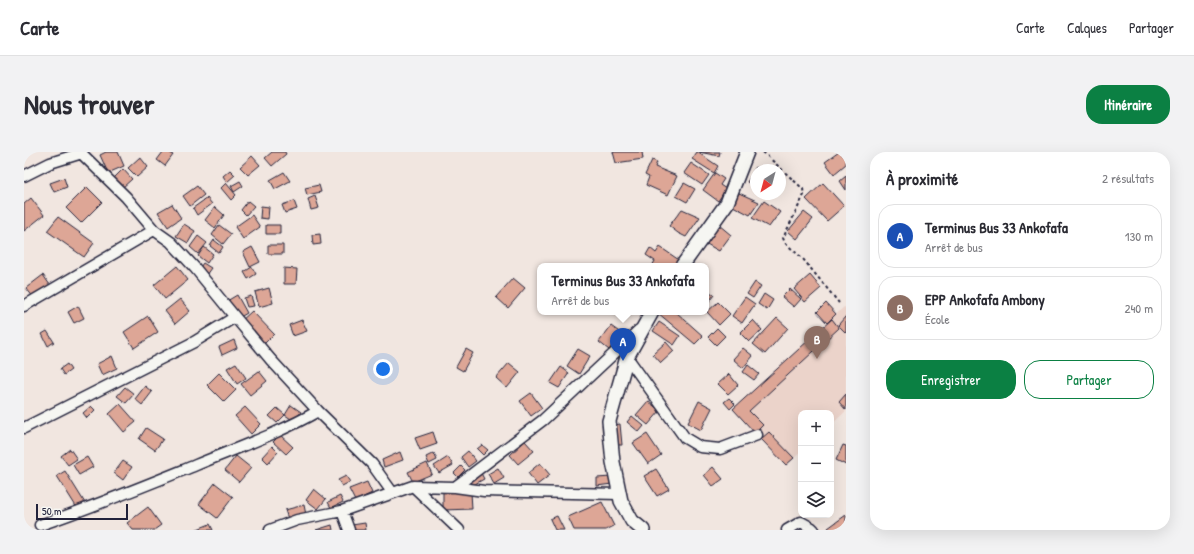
<!DOCTYPE html>
<html lang="fr">
<meta charset="utf-8">
<style>
body{margin:0;font-family:"Patrick Hand",sans-serif;background:#f2f2f3;color:#2b2b33}
.controls{position:absolute;right:12px;bottom:12px;display:grid;overflow:hidden;border-radius:8px;box-shadow:0 4px 16px #0002}
.controls button{width:36px;height:36px;display:grid;place-items:center;padding:0;border:0;border-bottom:1px solid #e1e1e2;background:#fff;color:#2b2b33;font:20px sans-serif}
.compass{position:absolute;left:726px;top:12px;width:36px;height:36px;border-radius:50%;background:#fff;box-shadow:0 4px 16px #0002;rotate:216deg}
.scale{position:absolute;left:12px;bottom:10px;width:92px;box-sizing:border-box;padding-left:4px;border:2px solid #22223b;border-top:0;font-size:11px;line-height:14px;white-space:nowrap;color:#22223b;-webkit-text-stroke:3px #f6f6f2;paint-order:stroke}
.you{position:absolute;left:359px;top:217px;width:14px;height:14px;margin:-10px;border:3px solid #fff;border-radius:50%;background:#1a73e8;box-shadow:0 0 0 6px #1a73e833}
.badge{display:grid;place-items:center;width:26px;height:26px;border-radius:50%;background:#0b8043;color:#fff;font-size:13px;font-weight:700}
.pin{position:absolute;translate:-50% -33px;filter:drop-shadow(0 1px 2px #0008)}
.pin::after{content:'';position:absolute;top:21px;width:14px;height:12px;background:inherit;clip-path:polygon(0 0,100% 0,50% 100%)}
.popup{position:absolute;left:513px;top:111px;width:172px;height:52px;box-sizing:border-box;display:grid;place-content:center;border-radius:8px;background:#fff;filter:drop-shadow(0 1px 3px #0005);font-size:13px;white-space:nowrap;color:#7c7c81}
.popup b{font-size:15px;color:#2b2b33}
.popup::after{content:'';position:absolute;left:50%;top:100%;margin-left:-8px;border:8px solid transparent;border-top-color:#fff}
.list{margin:0;padding:0;list-style:none}
h2{display:flex;justify-content:space-between;align-items:center;height:52px;margin:0;padding:0 16px;font-size:17px}
h2 small{font-size:13px;font-weight:400;color:#7c7c81}
.list li{display:grid;grid-template-columns:26px 1fr auto;gap:12px;align-items:center;box-sizing:border-box;height:64px;margin:0 8px 8px;padding:0 8px;border:1px solid #e1e1e2;border-radius:16px}
.list b{display:block;font-size:15px;white-space:nowrap}
.list p{margin:0;font-size:13px;white-space:nowrap;color:#7c7c81}
.list em{font-size:13px;font-style:normal;color:#7c7c81}
.actions{display:flex;gap:8px;padding:12px 16px}
.actions a{flex:1;padding:9px 0;border:1px solid #0b8043;border-radius:16px;text-align:center;font-size:14px;color:#0b8043}
.actions .main{background:#0b8043;color:#fff}
.icon{flex:none;width:22px;height:22px;fill:none;stroke:currentColor;stroke-width:2;stroke-linecap:round;stroke-linejoin:round}
.map{position:relative;flex:none;width:822px;height:378px;overflow:hidden;border-radius:16px}
header{display:flex;align-items:center;gap:24px;box-sizing:border-box;height:56px;padding:0 20px;background:#fff;border-bottom:1px solid #e1e1e2}
header strong{font-size:19px}
nav{display:flex;gap:22px;margin-inline-start:auto;font-size:14px}
.intro{display:flex;align-items:center;justify-content:space-between;box-sizing:border-box;height:96px;padding:0 24px}
h1{margin:0;font-size:28px}
.button{padding:10px 18px;border-radius:16px;background:#0b8043;color:#fff;font-size:14px;font-weight:700}
main{display:flex;gap:24px;padding:0 24px}
aside{flex:1;background:#fff;border-radius:16px;box-shadow:0 4px 16px #0002}
.map>svg:first-child{display:block}
.built{fill:#ebd3ca}
.building{fill:#dda696;stroke:#22223b}
.lines{fill:none;stroke-linecap:round;stroke-linejoin:round}
.minor-casing{stroke:#22223b;stroke-width:13}
.tertiary-casing{stroke:#22223b;stroke-width:16}
.path{stroke:#22223b;stroke-width:2;stroke-dasharray:3 3;stroke-linecap:butt}
.minor{stroke:#f6f6f2;stroke-width:10}
.tertiary{stroke:#f6f6f2;stroke-width:13}
</style>
<header>
<strong>Carte</strong>
<nav><a>Carte</a><a>Calques</a><a>Partager</a></nav>
</header>
<div class="intro"><h1>Nous trouver</h1><a class="button">Itinéraire</a></div>
<main>
<div class="map">
<svg width="822" height="378" viewBox="0 0 822 378">
<rect width="100%" height="100%" fill="#f1e6e0"/>
<filter id="ink" filterUnits="userSpaceOnUse"><feTurbulence type="fractalNoise" baseFrequency=".025" numOctaves="2"/><feDisplacementMap in="SourceGraphic" scale="8" xChannelSelector="R" yChannelSelector="G"/><feConvolveMatrix kernelMatrix="1 2 1 2 8 2 1 2 1" color-interpolation-filters="sRGB"/></filter>
<g filter="url(#ink)">
<path class="built" d="M820 155 822 156V259L807 273V261H777V300L762 313 709 257Z"/>
<path class="building" d="M82 0H94L100 14 84 21 76 3Z
M139 0H145L149 3 141 14 133 8Z
M248 0H261L262 2 248 14 241 6Z
M589 0H618L619 7 592 11Z
M673 0 694 14 690 21 668 7Z
M675 0H696L695 4Z
M815 0H816L822 8V12L810 22 801 10Z
M228 4 236 13 224 23 216 15Z
M116 5 124 15 113 25 104 16Z
M628 8 633 10 631 15 653 24 644 43 622 33 625 25 621 23Z
M667 11 685 23 678 33 660 21Z
M732 15 736 18H732V35L723 30Z
M99 17 108 27 98 36 89 27Z
M206 18 211 23 203 30 199 24Z
M260 20 266 29 251 37 246 28Z
M691 21 700 27 696 33 702 37 694 49 679 38Z
M822 24V38L816 29Z
M40 26 43 35 30 40 26 31Z
M216 29 219 34 210 40 207 34Z
M202 31 212 43 207 48 197 36Z
M660 31 671 37 663 50 652 44Z
M799 31 820 54 803 69 782 47Z
M295 33 297 40 283 43 281 36Z
M173 34 180 43 166 54 159 44Z
M63 35 78 50 57 71 42 56Z
M715 41 735 50 726 63 707 53Z
M291 44 295 56 287 58 284 47Z
M7 46 20 63 0 79V52Z
M183 46 188 52 173 63 169 56Z
M224 49 230 54 222 63 217 58Z
M270 49 273 57 261 61 258 53Z
M740 49 756 60 745 75 728 66Z
M148 52 157 66 144 75 134 60Z
M237 54 245 55 244 67 236 66Z
M191 55 200 63 191 76 181 68Z
M658 57 676 65 662 85 654 81 645 74Z
M780 60 789 67 773 87 764 79Z
M228 63 236 75 219 87 211 75Z
M34 65 70 91 60 105 23 79Z
M160 72 171 79 164 91 152 84Z
M195 73 207 82 199 92 188 83Z
M242 73H256V82H242Z
M695 73 707 83 695 99 681 91Z
M296 82 297 92 289 93 288 83Z
M174 84 183 91 174 102 166 95Z
M190 88 199 95 195 101 186 94Z
M244 93H259V102H244Z
M180 95 189 102 183 111 174 104Z
M228 95 236 110 226 115 219 100Z
M636 95 655 108 651 114H628L631 109 622 103 626 96 632 101Z
M179 111 187 116 182 123 174 118Z
M153 114 164 128 141 147 130 133Z
M228 115 232 122 224 127 220 120Z
M260 116 273 117 272 132H260Z
M19 123 26 133 10 146 2 136Z
M786 123 797 136 781 150 770 137Z
M489 126 501 136 484 156 472 145Z
M731 130 737 134 729 146 723 142Z
M245 136 249 151 235 155 231 140Z
M682 137 690 143 682 153Z
M766 137 777 147 770 155 758 145Z
M740 142 749 148 743 158 734 152Z
M213 143 223 161 213 167 203 149Z
M227 144 230 154 223 155 220 146Z
M721 145 731 152 718 171 708 164Z
M156 147 166 159 151 172 141 159Z
M694 150 706 162 695 173 683 160Z
M802 151 812 162 803 171 793 160Z
M54 154 60 166 50 171 44 160Z
M228 159 250 182 239 193 217 169Z
M635 160H652L679 184 671 192 634 161Z
M124 164 134 180 110 196 100 180Z
M822 164V181L814 173Z
M753 166 764 176 741 202 729 192Z
M808 167 815 176 725 259 739 273 731 281 709 257Z
M278 168 283 179 269 184 265 173Z
M729 168 738 178 725 190 716 181Z
M635 170 656 184 650 193 629 179Z
M587 174 598 182 585 198 575 190Z
M693 176 701 184 692 193 684 185Z
M23 179 30 190 24 194 18 182Z
M210 188 213 196 198 203 195 195Z
M642 190 650 199 637 211 629 202Z
M719 196 729 204 719 216 709 207Z
M442 197 449 201 439 219 432 215Z
M554 197 566 204 555 222 543 214Z
M88 204 93 216 78 223 73 212Z
M212 211 222 226 213 232 203 216Z
M485 211 496 220 483 236 472 226Z
M43 212 47 218 40 223 36 217Z
M724 213 735 222 730 228 719 220Z
M537 215 545 221 535 236 526 231Z
M235 219 243 229 226 243 217 232Z
M195 221 212 238 200 250 183 233Z
M705 222 714 233 704 242 694 232Z
M121 234 128 240 118 253 111 247Z
M101 235 110 242 102 251 93 244Z
M507 241 518 256 507 264 496 249Z
M822 242V258L815 250Z
M705 246 711 252 706 257 700 250Z
M624 249 636 259 624 273 612 263Z
M675 249 688 256 677 278 664 271Z
M96 252 112 270 100 280 85 262Z
M267 253 277 260 270 269 261 263Z
M67 254 71 258 63 266 59 261Z
M221 255 237 272 227 282 211 264Z
M253 256 261 263 253 271 245 264Z
M608 264 620 274 615 280 603 270Z
M596 272 598 293H591L589 273Z
M122 276 139 287 131 298 115 287Z
M409 280 413 292 396 298 391 286Z
M745 280 770 306 762 313 737 287Z
M623 282 637 303 624 312 609 291Z
M256 283 269 295 262 302 249 290Z
M501 289 510 299 494 312 486 303Z
M458 293 464 298 459 303 453 297Z
M819 293 822 294V313L812 308Z
M248 294 254 300 244 311 238 305Z
M46 297 53 307 44 313 37 304Z
M444 299 452 309 444 315 437 305Z
M376 300 379 308 360 315 358 308Z
M410 301 413 308 405 312 402 305Z
M212 304 227 316 215 330 201 318Z
M63 305 69 315 55 323 49 313Z
M424 305 429 313 415 321 410 314Z
M99 309 108 315 99 328 90 321Z
M403 311 408 322 389 330 384 320Z
M516 311 526 323 513 333 504 321Z
M437 314 441 318 434 325 430 321Z
M689 315 699 327 689 334 680 323Z
M474 316 480 326 470 332 464 322Z
M632 317 645 337 633 344 620 324Z
M41 319 61 351 53 356 33 324Z
M457 321 460 327 449 333 446 327Z
M322 324 326 330 318 334 314 328Z
M587 325 588 332 573 334V326Z
M343 330 348 341 331 349 325 337Z
M191 331 209 345 193 366 175 352Z
M290 337 302 347 294 357 282 348Z
M419 340H447L448 357 419 358Z
M316 344 319 350 307 356 304 350Z
M578 350 590 374 582 378H550L544 365Z
M280 353 282 363 264 367 261 358Z
M124 355 137 373 130 378H109L103 371Z
M822 363V378H805L804 376Z
M533 364 540 378H531L526 367Z
M341 371 342 378H329L328 373Z
M186 372 189 378H171Z
M308 373 309 378H292Z"/>
<g class="lines">
<g class="minor-casing">
<path id="minor" d="M56 0 102 45 130 78 147 90 171 116 211 165 247 208 294 259 348 312 368 340
M0 24 26 11 58 1
M0 154 130 78
M603 205 661 286 676 295 696 297 733 283
M0 276 170 190 211 165
M389 334 435 378
M431 335 460 339 595 342
M318 359 325 378
M16 373C69 355 120 334 172 313 213 296 256 281 294 259
M246 378 273 368 318 359 389 334 431 335 519 268 615 178
M763 378 777 370 788 376 790 378"/>
</g>
<g class="tertiary-casing">
<path id="tertiary" d="M658 114 703 51 723 0
M619 378 608 369 597 349 589 310 585 269 603 205 628 160"/>
</g>
<path class="path" d="M739 0 779 37 780 43 759 86 761 91 779 107 815 151"/>
<use href="#minor" class="minor"/>
<use href="#tertiary" class="tertiary"/>
</g>
</g>
</svg>
<div class="controls">
<button>+</button>
<button>−</button>
<button><svg class="icon" aria-label="layers" viewBox="0 0 24 24"><path d="M12 4l9 5-9 5-9-5zM3 14l9 5 9-5"/></svg></button>
</div>
<svg class="compass" viewBox="-18 -18 36 36"><path d="M0-13l5 13h-10z" fill="#e53935"/><path d="M0 13l5-13h-10z" fill="#7c7c81"/></svg>
<div class="scale">50 m</div>
<div class="you"></div>
<div class="pin badge" style="left:599px;top:209px;background:#1a4fb4">A</div>
<div class="popup"><b>Terminus Bus 33 Ankofafa</b>Arrêt de bus</div>
<div class="pin badge" style="left:793px;top:207px;background:#8d6e63">B</div>
</div>
<aside>
<h2>À proximité<small>2 résultats</small></h2>
<ul class="list">
<li><span class="badge" style="background:#1a4fb4">A</span><div><b>Terminus Bus 33 Ankofafa</b><p>Arrêt de bus</p></div><em>130 m</em></li>
<li><span class="badge" style="background:#8d6e63">B</span><div><b>EPP Ankofafa Ambony</b><p>École</p></div><em>240 m</em></li>
</ul>
<div class="actions"><a class="main">Enregistrer</a><a>Partager</a></div>
</aside>
</main>
